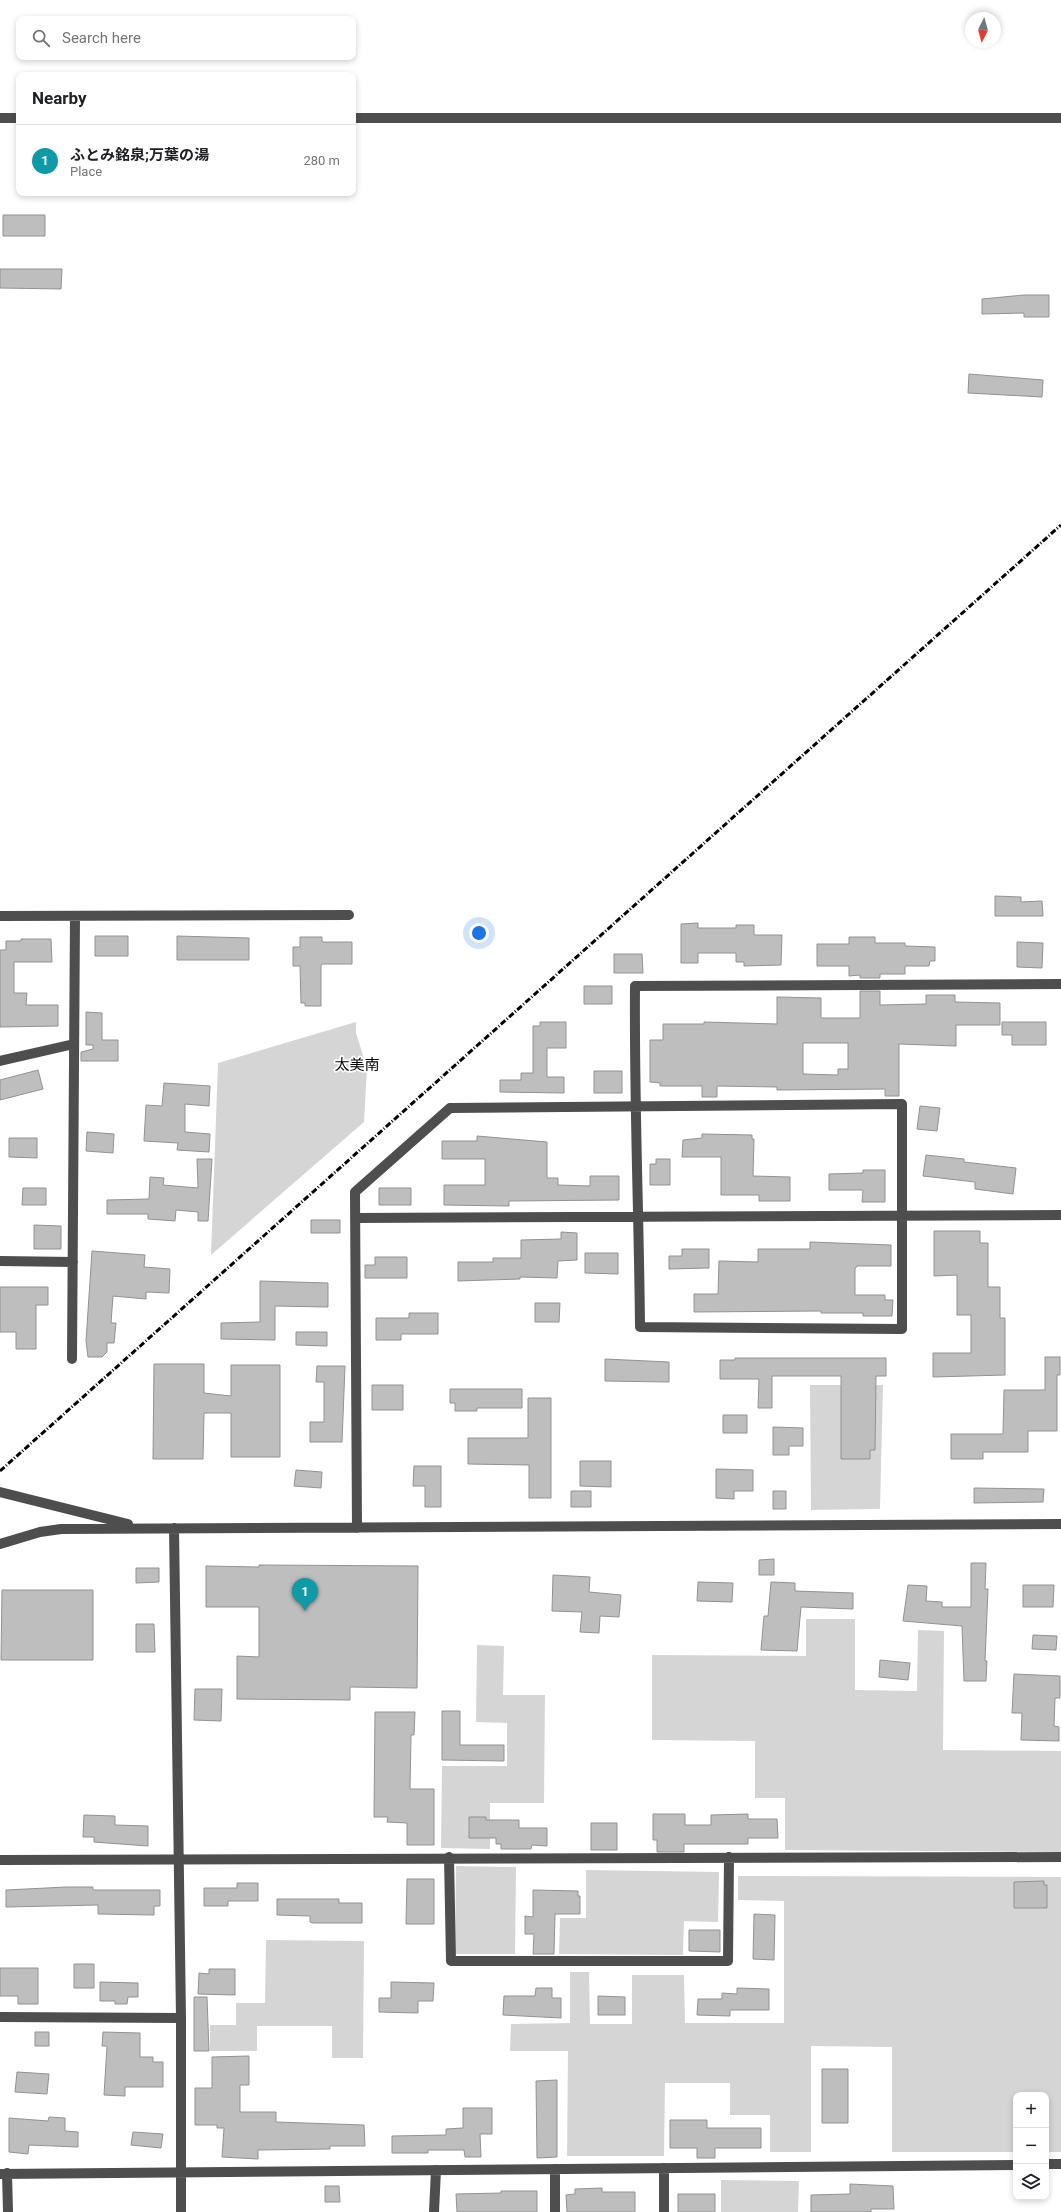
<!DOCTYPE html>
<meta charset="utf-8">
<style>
body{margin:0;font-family:Roboto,"Noto Sans JP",sans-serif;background:#f2f2f2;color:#202124}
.controls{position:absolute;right:12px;bottom:12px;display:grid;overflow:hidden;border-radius:8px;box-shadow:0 2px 6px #0003}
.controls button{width:36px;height:36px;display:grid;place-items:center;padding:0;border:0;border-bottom:1px solid #e0e0e0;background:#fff;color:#202124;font:20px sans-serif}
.compass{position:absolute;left:965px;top:12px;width:36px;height:36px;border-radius:50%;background:#fff;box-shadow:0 2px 6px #0003;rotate:186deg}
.you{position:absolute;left:479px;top:933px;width:14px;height:14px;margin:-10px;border:3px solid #fff;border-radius:50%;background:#1a73e8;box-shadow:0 0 0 6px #1a73e833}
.badge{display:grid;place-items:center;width:26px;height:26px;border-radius:50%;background:#000;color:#fff;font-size:13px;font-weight:700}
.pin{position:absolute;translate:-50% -33px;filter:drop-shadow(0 1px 2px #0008)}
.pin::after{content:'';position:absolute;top:21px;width:14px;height:12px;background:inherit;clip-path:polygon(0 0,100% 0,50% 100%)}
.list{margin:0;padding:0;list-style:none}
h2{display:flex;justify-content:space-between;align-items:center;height:52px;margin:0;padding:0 16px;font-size:17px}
h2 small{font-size:13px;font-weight:400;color:#757577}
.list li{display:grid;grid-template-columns:26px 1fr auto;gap:12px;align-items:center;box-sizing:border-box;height:72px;padding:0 16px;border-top:1px solid #e0e0e0}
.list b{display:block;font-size:15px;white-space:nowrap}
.list p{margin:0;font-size:13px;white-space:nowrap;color:#757577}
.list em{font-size:13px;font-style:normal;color:#757577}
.icon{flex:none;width:22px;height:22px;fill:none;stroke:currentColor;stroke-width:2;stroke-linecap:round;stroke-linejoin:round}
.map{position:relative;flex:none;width:1061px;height:2212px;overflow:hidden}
.search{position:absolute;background:#fff;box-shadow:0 2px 6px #0003;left:16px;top:16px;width:340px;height:44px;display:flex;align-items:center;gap:10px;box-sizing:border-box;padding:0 14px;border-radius:8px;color:#757577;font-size:15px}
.panel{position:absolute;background:#fff;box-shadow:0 2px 6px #0003;left:16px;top:72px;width:340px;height:124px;border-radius:8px}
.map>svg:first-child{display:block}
.green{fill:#d5d5d5}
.building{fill:#bebebe;stroke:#929292;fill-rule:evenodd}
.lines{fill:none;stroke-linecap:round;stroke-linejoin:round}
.minor{stroke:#4e4e4e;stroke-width:10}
.rail{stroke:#000;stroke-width:3;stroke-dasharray:6 2 1 2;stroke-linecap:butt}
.labels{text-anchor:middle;stroke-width:3.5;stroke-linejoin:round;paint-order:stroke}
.quarter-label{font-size:15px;fill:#000;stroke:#fff}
</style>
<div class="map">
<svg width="1061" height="2212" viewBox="0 0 1061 2212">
<rect width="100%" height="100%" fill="#fff"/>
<path class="green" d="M356 1022V1033L367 1068 364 1122 211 1255 218 1063Z
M810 1385H883L880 1509 811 1510Z
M806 1619H855V1690L917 1691 918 1630 944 1631 943 1750 1061 1751V1852L785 1850V1798H755V1741L652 1740V1655L806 1656Z
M477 1645 504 1646 503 1695H545L544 1803H490V1849L441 1848 442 1766H507V1723L476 1722Z
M456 1866 516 1867 515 1954H455Z
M586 1870 719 1872 718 1922 684 1921 683 1955 559 1954 560 1918H586Z
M738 1876 1061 1877V2152H1046V2095H1016V2152H892V2047L811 2046V2152H770V2115H730V2083H665L664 2156H567L568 2051H510L511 2024 570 2023V1972H589L590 2024H632V1975H684L685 2023H784V1901L738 1900Z
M266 1940 364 1941 363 2058H332V2026H257V2051H210V2025H236V2003H265Z
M721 2180 799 2181 798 2212H721Z"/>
<path class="building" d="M3 215H45V236H3Z
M0 269H62L61 289 0 288Z
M1024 295H1049V317H1024V313L982 314V299Z
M969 374 1043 380 1042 397 968 393Z
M995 896 1021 897V902L1042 901 1043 916H995Z
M698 923V928H736V925H754V935H782L781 965 744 966V962H736V953H698V963H681V924Z
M95 936H128V956H95Z
M177 936 249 938V960H177Z
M300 937H322V942H352V964H322L321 966V1006H305V1003H301L300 966H293V947H300Z
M849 937H875V943H905V946L935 947V961H930L929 966H905V974H880V978H860V975L849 976V966H817V944H849Z
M21 939H51L52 962H14V993H27L26 1005H58V1026L0 1027V950H6V941H21Z
M1017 942 1043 943 1042 968 1017 967Z
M614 954H642L643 973H614Z
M584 986H612V1004H584Z
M860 991H880V1005L926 1004V995H955V1002L1000 1003V1025H956V1046L899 1044V1096H885V1089L777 1090V1087L717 1086V1097H702V1086H660V1083L650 1082V1040H663V1024H704V1022L777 1024V997L821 998V1018H860ZM803 1043H848V1069H838V1075L803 1074Z
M86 1012 102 1013V1040H118V1061H81V1052L93 1049V1045H86Z
M540 1022H566V1048H547V1077H564V1093L500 1092V1080H521V1073H533V1026H540Z
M1002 1022H1046V1045H1012V1035H1002Z
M38 1070 43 1089 0 1100V1080Z
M594 1071H622V1093H594Z
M164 1083 210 1086 209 1106 185 1104V1132L210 1134 209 1152 177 1150 178 1143 144 1141 146 1105 162 1106Z
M920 1106 940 1108 937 1131 917 1129Z
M87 1132 114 1134 113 1153 86 1151Z
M702 1134 752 1135V1139H754L753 1176 790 1177V1201H759V1195H721V1157H682L683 1140 702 1138Z
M477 1136 547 1142V1178H558V1185L590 1186V1176H619V1200L509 1201V1206L444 1205V1185H485V1159H442V1141H477Z
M9 1138H37V1158L9 1157Z
M926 1155 964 1159V1162L1016 1168 1013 1194 975 1189V1182L923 1176Z
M197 1159H212L208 1221H198V1212L176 1210 175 1221 148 1219V1214H107V1200L149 1199 150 1177 164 1178 163 1185 198 1188Z
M656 1159H670V1185H650V1164H656Z
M863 1170H885V1202H862L863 1190H829V1174L863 1173Z
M23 1188H46V1205H22Z
M379 1188H411V1205H379Z
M311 1220H340V1233H311Z
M34 1225 61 1226V1249H34Z
M934 1231H980V1243H988V1287H1000V1318H1005V1375L933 1377V1353H971V1315H957V1275L934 1276Z
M561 1232 577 1233V1260L558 1261 557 1278 520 1277V1279L458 1281V1262H493V1258H521V1240L561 1239Z
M810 1242 891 1245V1266H857L855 1269V1295H885V1300H893L892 1316H863V1313H821V1311L694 1312V1294H718L719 1261 758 1262V1249H810Z
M682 1249H709V1268L669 1269V1256H682Z
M92 1251 145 1255 144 1267 170 1269 169 1293 146 1292V1299L113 1296 111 1323H116L114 1343H107V1352L102 1357H88L86 1341Z
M585 1253H618V1274L585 1273Z
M375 1257H407V1278H365V1265H375Z
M260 1281 328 1283V1307L275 1306V1340L221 1339V1323L260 1322Z
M0 1287H48V1305H36V1349H16V1332H0Z
M535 1303H560L559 1322H535Z
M409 1313H438V1334H401V1340H376V1318H409Z
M296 1332H327V1346L296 1345Z
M1045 1357H1060V1375H1057V1431H1028V1452H983V1459H951V1434H1003L1004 1390H1045Z
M735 1358H886V1376H876L875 1450H870V1459H841V1376H772V1408H758L759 1379H720V1360H735Z
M605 1359 669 1362V1382L605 1381Z
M154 1364H204V1393L231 1396V1365H280V1457H231V1413H204L203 1459H153Z
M317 1366H345L342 1442H310V1422H324V1382H316Z
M372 1385H403V1410H372Z
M450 1389H522V1408H477V1411H455V1403H450Z
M528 1398H551V1498H529V1465L468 1464V1438H528Z
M723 1415H747V1433H723Z
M773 1427 803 1428V1446H789V1455H773Z
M580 1461H611V1487L580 1486Z
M414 1466H441V1507H425V1486H413Z
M716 1469 753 1470V1491H734V1499L716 1498Z
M296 1470 322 1472 321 1488 294 1486Z
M974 1488 1044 1489 1043 1502 974 1503Z
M571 1491H591V1507H571Z
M773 1491H786V1509H773Z
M774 1559V1575H759V1560Z
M971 1563H986L985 1589H988L985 1661H987L986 1681H964L962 1626 903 1621 908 1585 927 1586 926 1601 942 1602V1607H971Z
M259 1565 418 1566 417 1688 350 1687V1700L237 1699V1656L259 1657V1607H206V1566L259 1567Z
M136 1568H159V1582L136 1583Z
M553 1575 590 1577 589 1592 621 1595 619 1617 600 1616 599 1633 580 1632 582 1612 552 1611Z
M698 1582 733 1583 732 1602 697 1601Z
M771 1582 795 1583V1591L853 1593V1609L801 1607 797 1651 761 1650 764 1616H768Z
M1023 1585H1054L1053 1607H1023Z
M2 1590H93V1660H1Z
M136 1624H154L155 1652H136Z
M1033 1635 1057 1636 1056 1650 1032 1649Z
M880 1660 910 1663 908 1680 879 1677Z
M1014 1674 1060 1676V1698H1055L1054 1726 1059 1727V1741L1021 1740 1022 1713H1012Z
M195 1689H222L221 1721 194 1720Z
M442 1711H460V1745H504V1761L442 1760Z
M375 1712H415L414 1735H411L410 1789H434V1845H407V1823L387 1822 388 1817H374Z
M653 1814H685V1825H711V1815L748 1814V1819H777L778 1838H748V1844H684V1852H657V1840H653Z
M84 1815 115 1816V1825L148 1826V1846L94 1842V1837H83Z
M469 1817H486V1820H519V1828H547V1846L532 1845 531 1849H501V1844H496V1838H469Z
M591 1823H617V1850H591Z
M407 1879H434V1924H406Z
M1044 1881V1885H1047V1908H1014V1882Z
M237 1883H258V1901H228V1906H204V1888H237Z
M66 1887H93V1890H160V1906H154V1915L98 1914V1905L6 1907V1890Z
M533 1890 578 1891V1896H580V1914H555L554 1954H533L534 1934H525V1916L533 1917Z
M277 1899H339V1903H362V1923H313L310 1922V1916L277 1915Z
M754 1914 775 1915 774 1960 753 1959Z
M689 1930H720V1952L689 1951Z
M74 1964H94V1988H74Z
M0 1968H38V2004H18V1996H0Z
M209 1969H235V1995L198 1994 199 1973 209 1974Z
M100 1982 138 1983V1997H128L127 2004H115V2001H100Z
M391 1982 434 1983 433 2001H418V2013L379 2012V1998H391Z
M536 1988H552V1998H561V2018L503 2015 504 1996H535Z
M737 1988 769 1989V2010H730V2016L697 2015 698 1999H722V1993L737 1994Z
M598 1996 625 1997V2015H598Z
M194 1997H207L209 2051H194Z
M35 2032H49V2046H35Z
M103 2032 140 2033V2057H153V2062H163V2087H125V2096L104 2095 107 2046H102Z
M249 2056V2085H240V2112H276V2122L364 2125 365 2146H330V2149L258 2150V2159L222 2157 224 2128H217V2125H195V2088H212V2057Z
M822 2069H848V2123H822Z
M17 2072 49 2074 47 2094 15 2092Z
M557 2080V2157L537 2158 536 2081Z
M463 2108H492V2134H480L481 2157H465L464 2150H428V2153H392V2136L446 2135V2129L463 2128Z
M49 2117 65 2118V2131L78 2132V2147L29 2145 28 2154 9 2152V2118L48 2121Z
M670 2120H707V2128H761V2148H715V2158H697V2148H670Z
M133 2132 163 2134 161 2148 131 2145Z
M850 2184 893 2186 894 2209H871V2212H811V2195L850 2194Z
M325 2186H339L340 2202H325Z
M602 2188V2192H635V2212H567L566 2195 575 2194V2189Z
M501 2191H537V2212H457L456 2194 501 2193Z
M678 2194H715V2212H678Z"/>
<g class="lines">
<path class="minor" d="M0 118H19
M353 118H1061
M0 916 349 915
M0 1061 74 1044
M355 1218 1061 1215
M0 1261 73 1262
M72 1359 75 916
M0 1492 128 1524
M174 1528 181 2018V2212
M357 1528 355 1192 450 1108 902 1104V1329L640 1327C639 1214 634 1100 635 986L1061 984
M0 1544 40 1532 61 1529 1061 1524
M449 1857 451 1961H728L729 1857
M0 1860 1061 1857
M0 2017 181 2018
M1046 2164H1061
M7 2173 8 2212
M0 2174 1016 2165
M434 2212 436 2170
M555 2212V2169
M664 2212V2168"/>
<path class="rail" d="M0 1471 1061 525"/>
</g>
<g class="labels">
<g class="quarter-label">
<text x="357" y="1070">太美南</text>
</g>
</g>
</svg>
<div class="controls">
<button>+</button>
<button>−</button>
<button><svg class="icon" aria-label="layers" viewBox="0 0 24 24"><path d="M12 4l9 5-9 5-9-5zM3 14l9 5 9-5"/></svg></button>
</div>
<svg class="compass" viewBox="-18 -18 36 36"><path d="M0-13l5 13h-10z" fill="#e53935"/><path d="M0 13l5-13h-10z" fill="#757577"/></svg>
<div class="you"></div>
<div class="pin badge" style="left:305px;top:1611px;background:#0f9aa8">1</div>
<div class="search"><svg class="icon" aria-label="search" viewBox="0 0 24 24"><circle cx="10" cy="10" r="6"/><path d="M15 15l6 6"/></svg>Search here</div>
<section class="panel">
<h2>Nearby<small></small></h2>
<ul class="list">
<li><span class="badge" style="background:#0f9aa8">1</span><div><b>ふとみ銘泉;万葉の湯</b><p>Place</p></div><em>280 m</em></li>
</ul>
</section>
</div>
